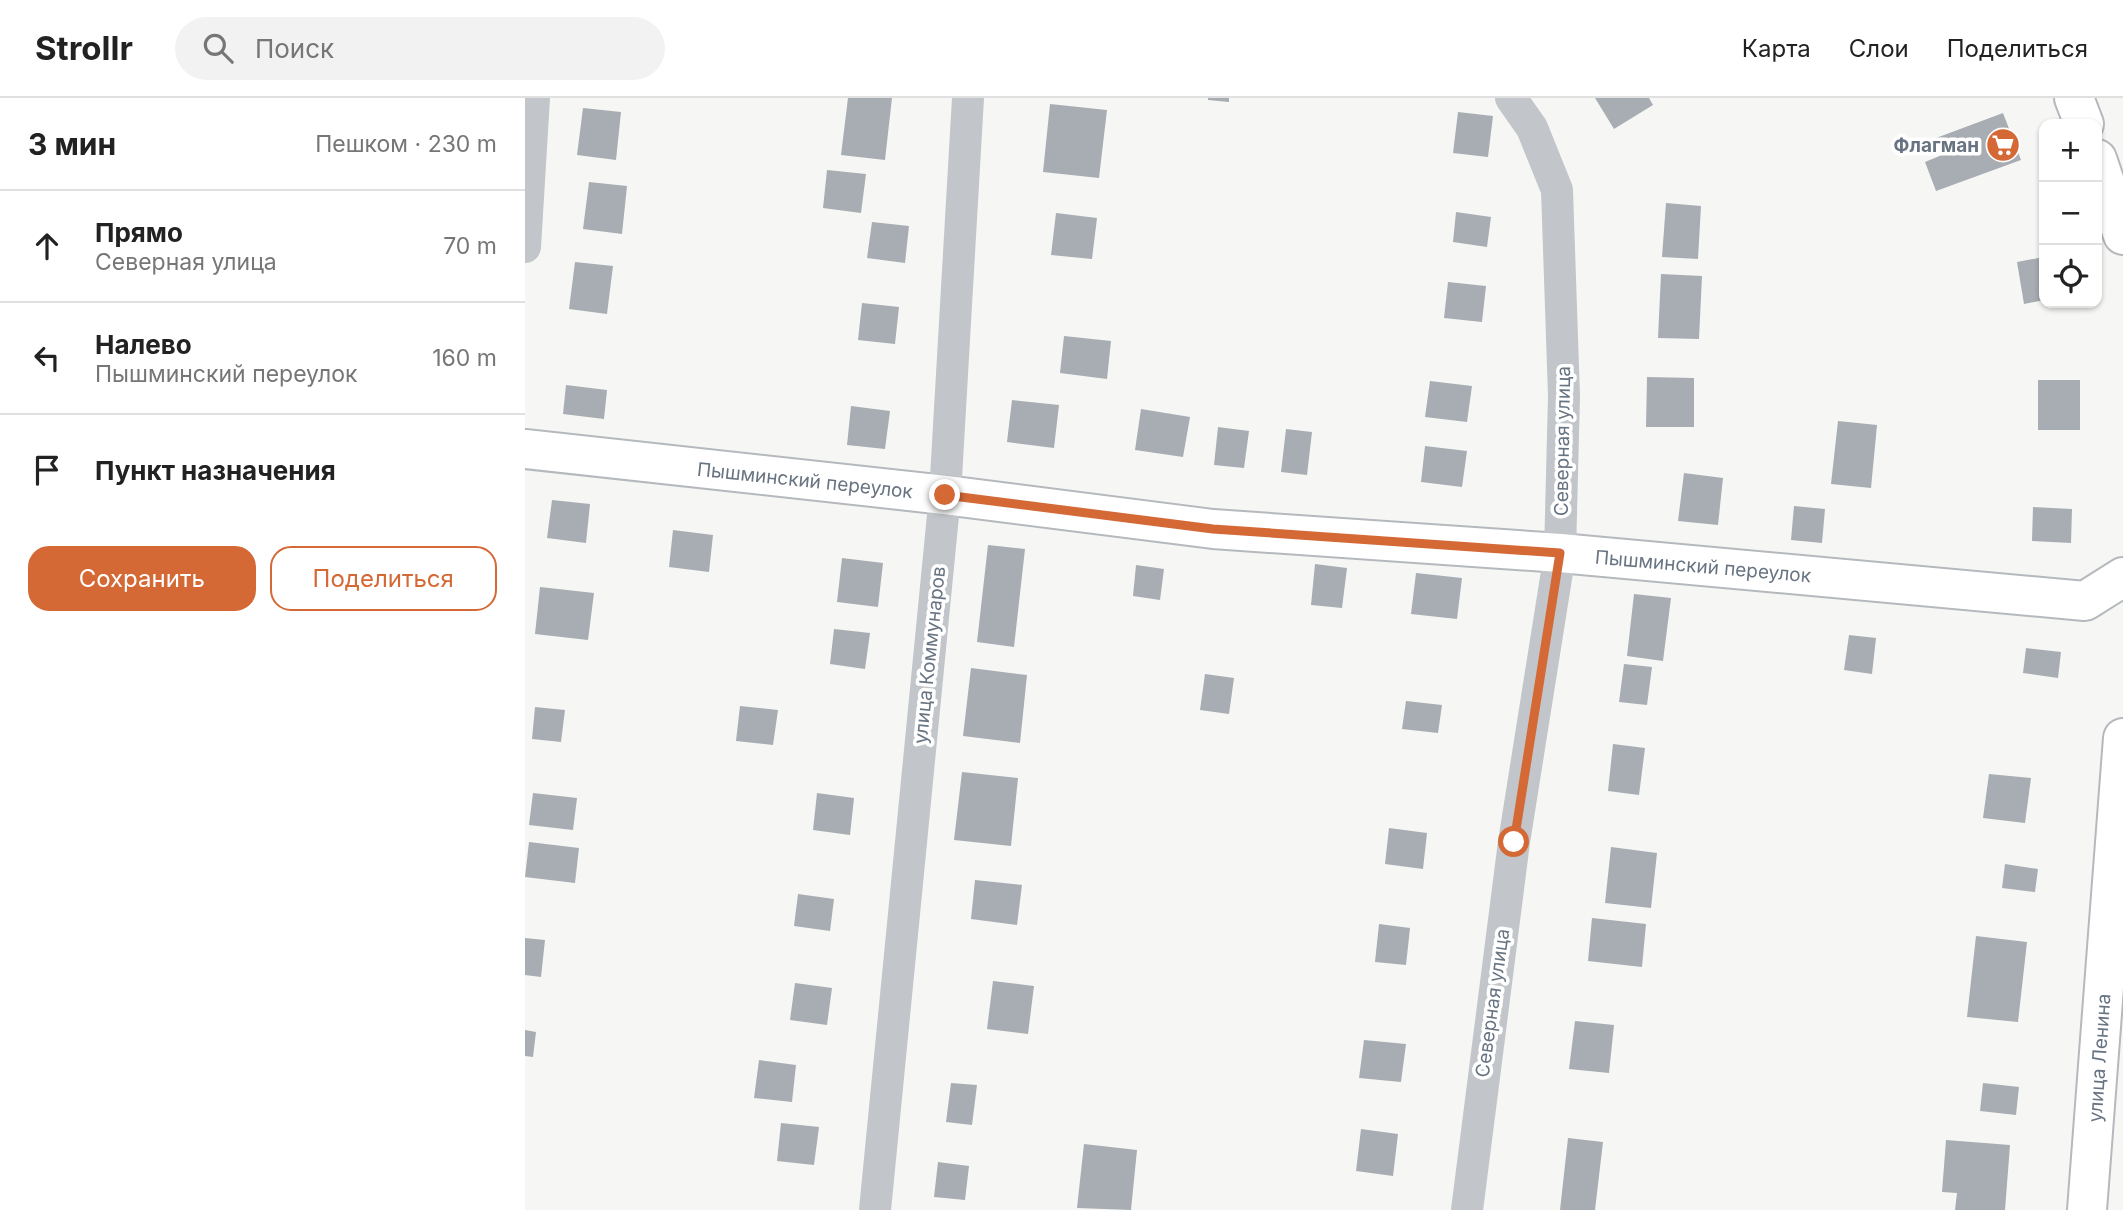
<!DOCTYPE html>
<html lang="ru">
<meta charset="utf-8">
<style>
body{margin:0;font-family:Inter,sans-serif;background:#f2f2f2;color:#222}
.controls{position:absolute;right:21px;top:21px;display:grid;overflow:hidden;border-radius:14px;box-shadow:0 2px 5px #0004}
.controls button{width:63px;height:63px;display:grid;place-items:center;padding:0;border:0;border-bottom:2px solid #e0e0e0;background:#fff;color:#222;font:35px sans-serif}
.stop{position:absolute;width:21px;height:21px;margin:-16px;border:5px solid #d46936;border-radius:50%;background:#fff}
.stop.end{background:#d46936;border-color:#fff;box-shadow:0 2px 7px #0008}
.list{margin:0;padding:0;list-style:none}
h2{display:flex;justify-content:space-between;align-items:center;height:91px;margin:0;padding:0 28px;font-size:30px}
h2 small{font-size:23px;font-weight:400;color:#767676}
.list li{display:grid;grid-template-columns:46px 1fr auto;gap:21px;align-items:center;box-sizing:border-box;height:112px;padding:0 28px;border-top:2px solid #e0e0e0}
.list b{display:block;font-size:26px;white-space:nowrap}
.list p{margin:0;font-size:23px;white-space:nowrap;color:#767676}
.list em{font-size:23px;font-style:normal;color:#767676}
.actions{display:flex;gap:14px;padding:21px 28px}
.actions a{flex:1;padding:16px 0;border:2px solid #d46936;border-radius:21px;text-align:center;font-size:24px;color:#d46936}
.actions .main{background:#d46936;color:#fff}
.icon{flex:none;width:38px;height:38px;fill:none;stroke:currentColor;stroke-width:2;stroke-linecap:round;stroke-linejoin:round}
.map{position:relative;flex:none;width:1598px;height:1112px;overflow:hidden}
header{display:flex;align-items:center;gap:42px;box-sizing:border-box;height:98px;padding:0 35px;background:#fff;border-bottom:2px solid #e0e0e0}
header strong{font-size:33px}
nav{display:flex;gap:38px;margin-inline-start:auto;font-size:24px}
.search{width:490px;height:63px;background:#f2f2f2;display:flex;align-items:center;gap:18px;box-sizing:border-box;padding:0 24px;border-radius:38px;color:#767676;font-size:26px}
main{display:flex}
aside{flex:1;background:#fff}
.map>svg:first-child{display:block}
.building{fill:#a7adb3}
.lines{fill:none;stroke-linecap:round;stroke-linejoin:round}
.secondary-casing{stroke:#b5b9bd;stroke-width:42}
.street{stroke:#c2c5c9;stroke-width:32}
.secondary{stroke:#fff;stroke-width:38}
.route{stroke:#d46936;stroke-width:9}
.labels{text-anchor:middle;stroke-width:7;stroke-linejoin:round;paint-order:stroke}
.poi-label{font-size:19px;font-weight:bold;fill:#687482;stroke:#fff;text-anchor:end}
.street-label{font-size:19px;fill:#687482;stroke:#fff}
</style>
<header>
<strong>Strollr</strong>
<div class="search"><svg class="icon" aria-label="search" viewBox="0 0 24 24"><circle cx="10" cy="10" r="6"/><path d="M15 15l6 6"/></svg>Поиск</div>
<nav><a>Карта</a><a>Слои</a><a>Поделиться</a></nav>
</header>
<main>
<aside>
<h2>3 мин<small>Пешком · 230 m</small></h2>
<ul class="list">
<li><svg class="icon" aria-label="ahead" viewBox="0 0 24 24"><path d="M12 20V5M6 11l6-6 6 6"/></svg><div><b>Прямо</b><p>Северная улица</p></div><em>70 m</em></li>
<li><svg class="icon" aria-label="left" viewBox="0 0 24 24"><path d="M17 20v-9H6M10 6l-5 5 5 5"/></svg><div><b>Налево</b><p>Пышминский переулок</p></div><em>160 m</em></li>
<li><svg class="icon" aria-label="arrive" viewBox="0 0 24 24"><path d="M6 21V4h12l-3 4 3 4H6"/></svg><div><b>Пункт назначения</b></div></li>
</ul>
<div class="actions"><a class="main">Сохранить</a><a>Поделиться</a></div>
</aside>
<div class="map">
<svg width="1598" height="1112" viewBox="0 0 1598 1112">
<rect width="100%" height="100%" fill="#f6f7f4"/>
<path class="building" d="M323 0H367L360 62 316 57Z
M683 0H704V4L683 2Z
M1070 0H1124L1128 7 1089 31Z
M525 6 582 12 574 80 518 74Z
M58 10 96 14 91 62 52 57Z
M933 14 968 18 963 59 928 55Z
M1478 15 1496 62 1411 93 1400 64 1417 57 1411 40Z
M302 72 341 76 336 115 298 110Z
M64 84 102 88 97 136 58 131Z
M1141 105 1176 108 1173 161 1137 159Z
M931 114 966 119 962 149 928 144Z
M531 115 572 120 567 161 526 157Z
M347 124 384 128 380 165 342 160Z
M1519 159V202L1499 206 1492 164Z
M50 164 88 168 82 216 44 211Z
M1136 176 1177 178 1174 241 1133 240Z
M923 184 961 188 957 224 919 220Z
M337 205 374 209 370 246 333 242Z
M539 238 586 243 582 281 535 275Z
M1122 279 1169 280V329H1121Z
M1513 282H1555V332H1513Z
M905 283 947 288 942 324 900 319Z
M41 287 82 292 79 321 38 316Z
M487 302 534 307 529 350 482 344Z
M326 308 365 313 360 351 322 347Z
M616 311 665 319 658 359 610 352Z
M1313 323 1352 327 1346 390 1306 386Z
M693 329 724 333 719 370 689 367Z
M761 331 787 334 782 377 756 374Z
M900 348 942 353 937 389 896 384Z
M1159 375 1198 380 1193 427 1153 423Z
M27 402 65 406 61 445 22 440Z
M1269 408 1300 411 1297 445 1266 442Z
M1508 409 1547 411 1546 445 1507 443Z
M148 432 188 437 184 474 144 469Z
M463 447 500 451 489 549 452 544Z
M317 460 358 465 353 509 312 504Z
M790 466 822 470 817 510 786 507Z
M611 467 639 471 635 502 608 498Z
M891 475 937 480 932 521 886 516Z
M15 489 69 495 63 542 10 536Z
M1109 496 1146 500 1138 563 1102 558Z
M309 531 345 535 340 571 305 566Z
M1324 537 1351 540 1347 576 1319 572Z
M1501 550 1536 554 1533 580 1498 575Z
M1099 566 1127 569 1122 607 1094 604Z
M446 570 502 577 495 645 438 638Z
M680 576 709 580 704 616 675 612Z
M881 603 917 607 913 635 877 631Z
M215 608 253 612 248 647 211 643Z
M10 609 40 612 36 644 7 641Z
M1088 646 1120 650 1114 697 1083 693Z
M437 674 493 680 486 748 429 742Z
M1464 676 1506 680 1500 725 1458 720Z
M8 695 52 700 48 732 4 727Z
M292 695 329 700 325 737 288 732Z
M864 730 902 735 898 771 860 766Z
M4 744 54 750 50 785 0 779Z
M1086 749 1132 755 1126 810 1080 805Z
M1480 766 1513 771 1510 794 1477 790Z
M450 782 497 787 492 827 446 821Z
M273 796 309 801 305 833 269 828Z
M1067 820 1121 826 1117 869 1063 863Z
M854 826 885 830 881 867 850 864Z
M1451 838 1502 844 1493 924 1442 919Z
M0 840 20 842 16 879 0 877Z
M468 883 509 888 503 936 462 931Z
M270 885 307 890 302 927 265 922Z
M1050 923 1089 927 1084 975 1044 971Z
M0 932 11 934 8 959 0 958Z
M839 942 881 946 876 984 834 980Z
M234 962 271 967 267 1004 229 1000Z
M426 985 452 987 447 1027 421 1024Z
M1458 985 1494 989 1491 1017 1455 1013Z
M256 1025 294 1029 289 1067 252 1063Z
M836 1031 873 1036 868 1078 831 1073Z
M1043 1040 1078 1044 1070 1112H1035Z
M1421 1042 1485 1047 1480 1112H1430L1432 1095 1417 1094Z
M559 1046 612 1052 606 1112 552 1110Z
M413 1064 444 1068 440 1102 409 1099Z"/>
<g class="lines">
<g class="secondary-casing">
<path id="secondary" d="M1549 0 1559 26
M1572 61 1598 137
M0 351 420 397 688 431 1035 455 1560 503 1598 479
M1562 1112 1598 640"/>
</g>
<path class="street" d="M0 149 9 0
M350 1112 420 397 443 0
M942 1112 989 744 1035 455 1039 298 1032 92 1007 30 986 0"/>
<use href="#secondary" class="secondary"/>
</g>
<g class="lines">
<path class="route" d="M420 397 688 431 1035 455 989 744"/>
</g>
<defs>
<g id="supermarket-disc" transform="scale(1.75)"><circle r="9.5" fill="#d46936" stroke="#fff"/><path d="M-6-5.5h2.5l.6 2H6L4.5 2H-2.5L-4.4-4H-6ZM-1.5 3.2a1.3 1.3 0 1 0 .1 0ZM3 3.2a1.3 1.3 0 1 0 .1 0Z" fill="#fff"/></g>
</defs>
<g fill-rule="evenodd">
<use href="#supermarket-disc" x="1478" y="47"/>
</g>
<g class="labels">
<g class="poi-label">
<text x="1454" y="54">Флагман</text>
</g>
<g class="street-label">
<text transform="translate(1037 343) rotate(-89)" y="7">Северная улица</text>
<text transform="translate(280 382) rotate(6)" y="7">Пышминский переулок</text>
<text transform="translate(1178 468) rotate(5)" y="7">Пышминский переулок</text>
<text transform="translate(404 557) rotate(-84)" y="7">улица Коммунаров</text>
<text transform="translate(967 905) rotate(-82)" y="7">Северная улица</text>
<text transform="translate(1574 960) rotate(-86)" y="7">улица Ленина</text>
</g>
</g>
</svg>
<div class="controls">
<button>+</button>
<button>−</button>
<button><svg class="icon" aria-label="locate" viewBox="0 0 24 24"><circle cx="12" cy="12" r="6"/><path d="M12 2v4M12 18v4M2 12h4M18 12h4"/></svg></button>
</div>
<div class="stop" style="left:989px;top:744px"></div>
<div class="stop end" style="left:420px;top:397px"></div>
</div>
</main>
